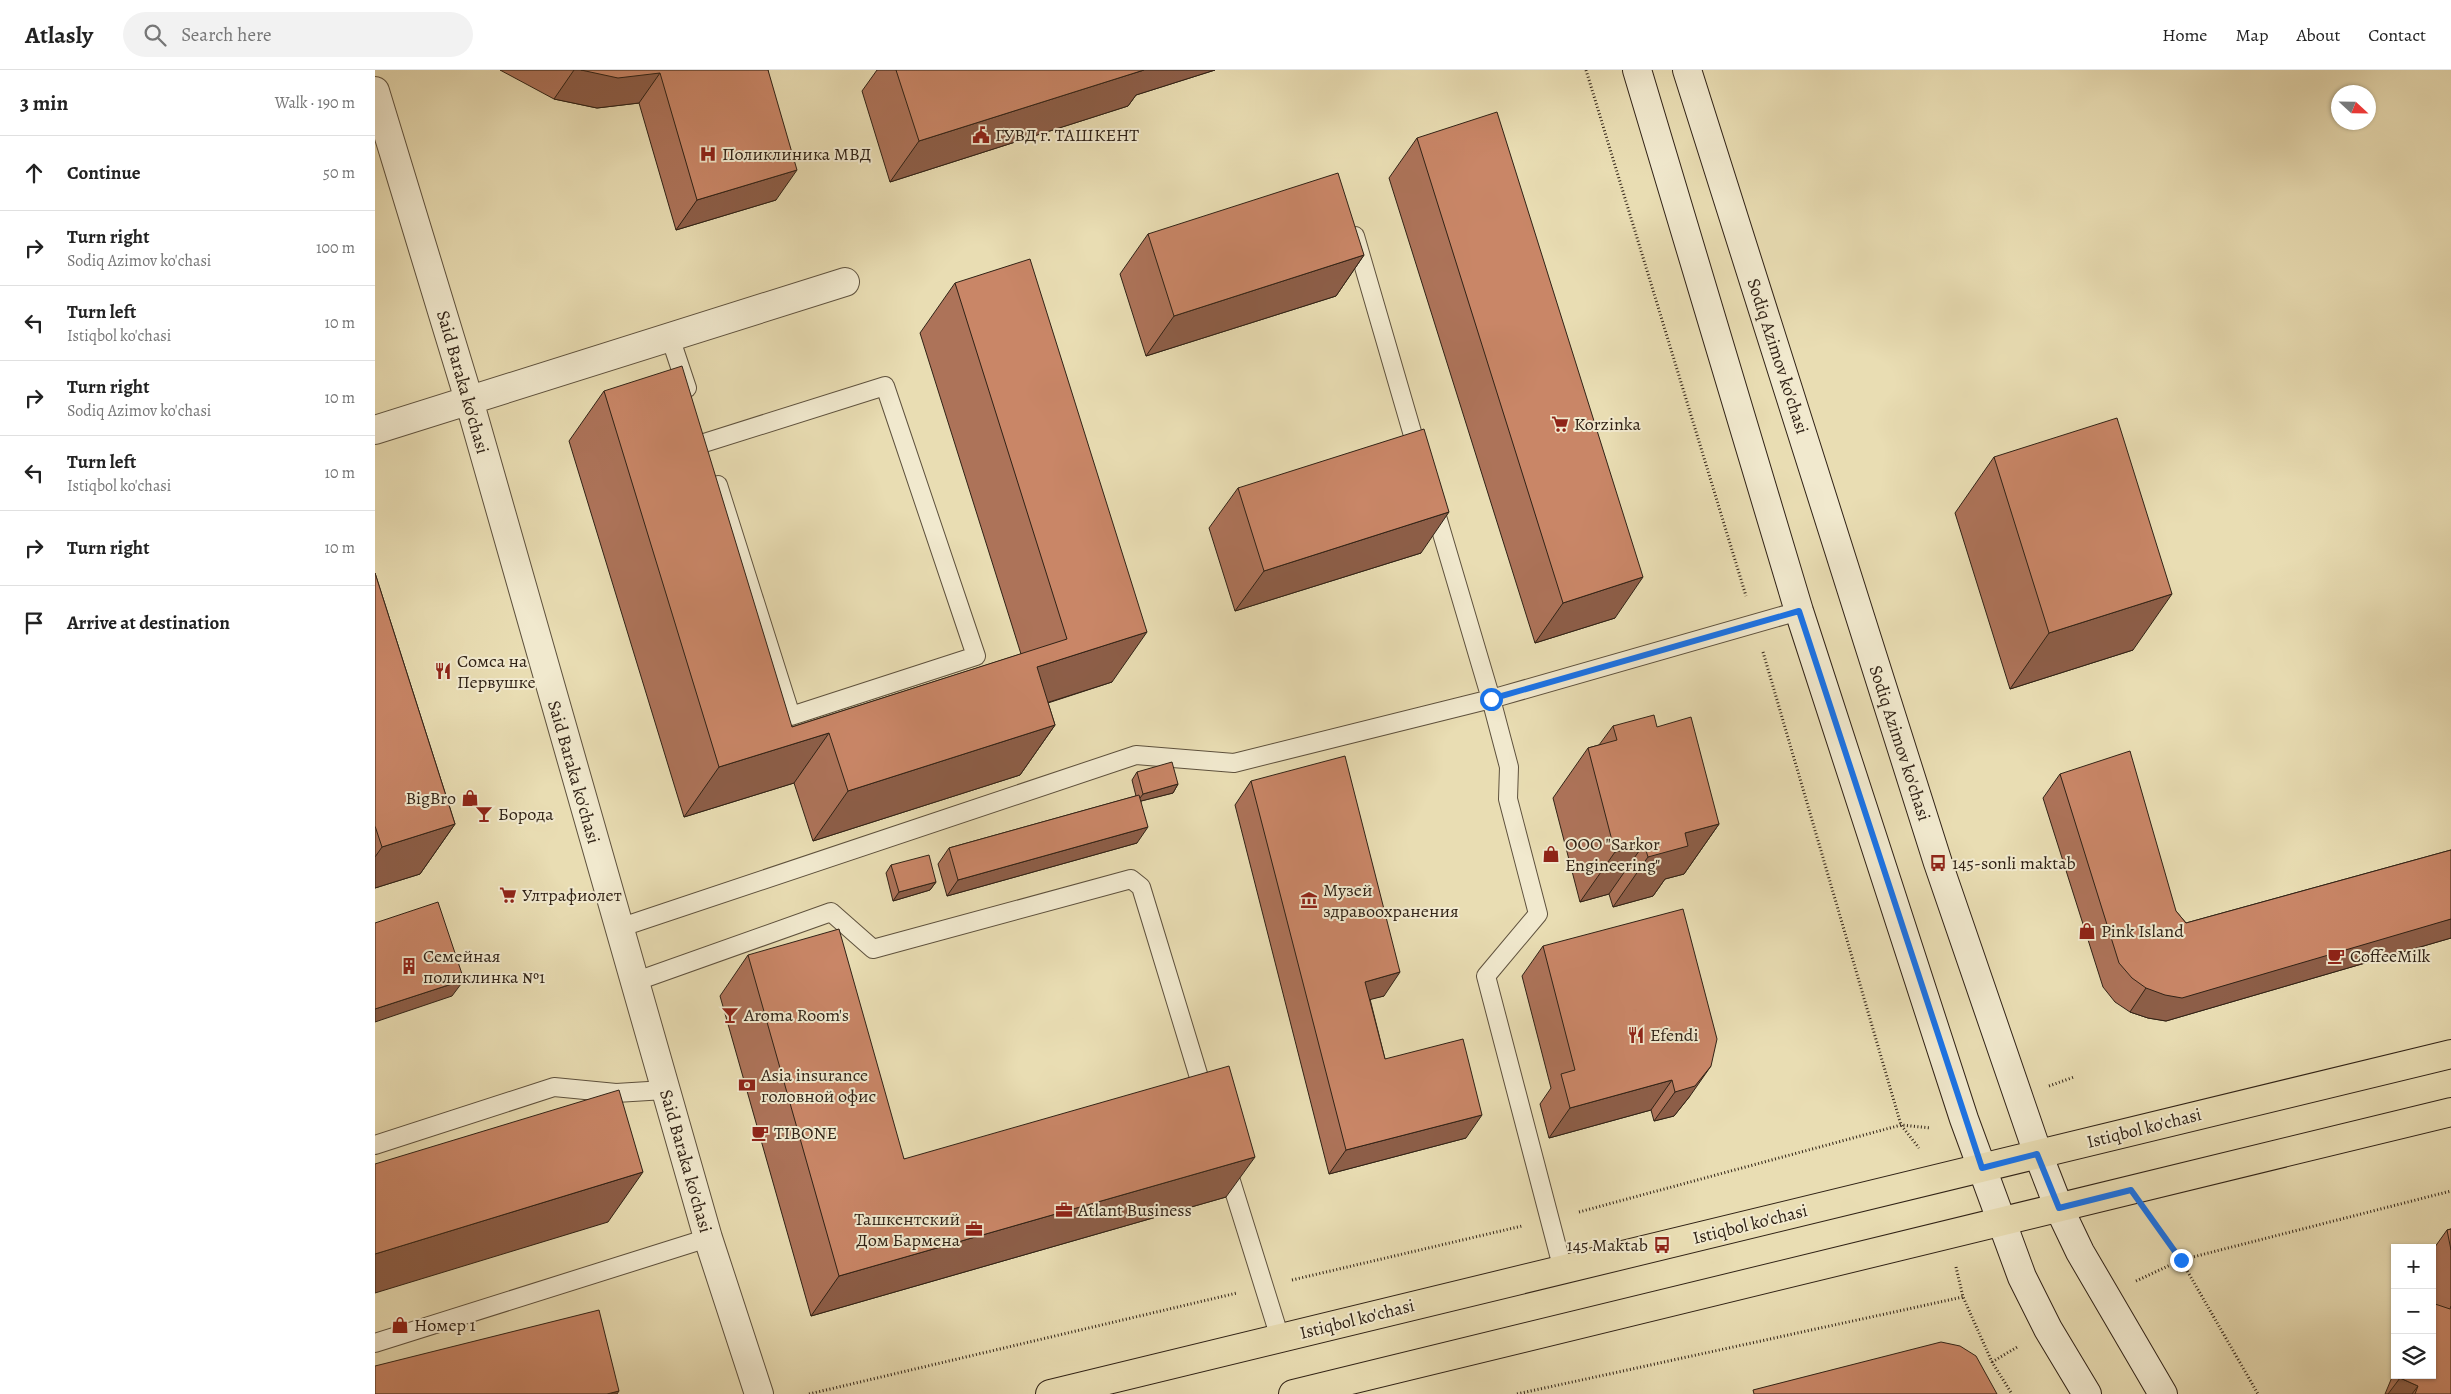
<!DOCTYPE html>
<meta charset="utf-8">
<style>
body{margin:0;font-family:Alegreya,serif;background:#f2f2f2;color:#222}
.controls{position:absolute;right:15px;bottom:15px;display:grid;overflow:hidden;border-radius:0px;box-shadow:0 1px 4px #0004}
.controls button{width:45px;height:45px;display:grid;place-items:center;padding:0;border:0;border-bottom:1px solid #e0e0e0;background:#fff;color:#222;font:25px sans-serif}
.compass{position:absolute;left:1956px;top:15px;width:45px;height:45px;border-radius:50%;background:#fff;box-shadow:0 1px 4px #0004;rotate:112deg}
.stop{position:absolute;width:15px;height:15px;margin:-11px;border:4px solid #1a73e8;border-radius:50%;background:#fff}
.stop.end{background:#1a73e8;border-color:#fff;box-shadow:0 1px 5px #0008}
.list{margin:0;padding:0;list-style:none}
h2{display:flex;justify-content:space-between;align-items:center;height:65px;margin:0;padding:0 20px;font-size:21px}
h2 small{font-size:16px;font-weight:400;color:#767676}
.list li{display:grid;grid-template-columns:32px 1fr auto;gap:15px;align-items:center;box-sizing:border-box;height:75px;padding:0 20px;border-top:1px solid #e0e0e0}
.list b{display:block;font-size:19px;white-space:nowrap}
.list p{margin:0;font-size:16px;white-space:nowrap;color:#767676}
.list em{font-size:16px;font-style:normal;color:#767676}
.icon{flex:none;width:28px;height:28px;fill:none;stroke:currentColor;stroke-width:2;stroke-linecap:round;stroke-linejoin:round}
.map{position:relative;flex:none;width:2076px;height:1324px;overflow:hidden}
header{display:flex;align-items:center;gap:30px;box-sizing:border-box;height:70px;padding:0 25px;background:#fff;border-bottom:1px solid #e0e0e0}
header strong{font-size:24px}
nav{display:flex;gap:28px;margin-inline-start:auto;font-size:18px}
.search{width:350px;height:45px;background:#f2f2f2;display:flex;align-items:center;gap:12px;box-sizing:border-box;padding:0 18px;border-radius:28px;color:#767676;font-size:19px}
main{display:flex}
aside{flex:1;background:#fff}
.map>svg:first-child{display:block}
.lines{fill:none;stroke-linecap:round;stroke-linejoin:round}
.service-casing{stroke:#5e513d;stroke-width:20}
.minor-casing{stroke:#5e513d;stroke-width:30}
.secondary-casing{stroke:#302216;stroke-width:30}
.primary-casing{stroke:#302216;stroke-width:30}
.path{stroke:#302216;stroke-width:3;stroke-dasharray:1 2.5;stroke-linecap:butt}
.service{stroke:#f1e9ce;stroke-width:18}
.minor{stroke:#f1e9ce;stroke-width:28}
.secondary{stroke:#f1e9ce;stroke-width:28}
.primary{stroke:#e9ddb3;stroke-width:28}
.wall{fill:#ad7359;stroke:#302216}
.shaded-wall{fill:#8d5e48;stroke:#302216}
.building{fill:#c98667;stroke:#302216}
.route{stroke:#1a73e8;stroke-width:6}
.labels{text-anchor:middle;stroke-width:4;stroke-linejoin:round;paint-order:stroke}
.poi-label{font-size:18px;fill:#302216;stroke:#f1e9ce;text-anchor:start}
.street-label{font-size:18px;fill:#302216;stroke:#f1e9ce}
</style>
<header>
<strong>Atlasly</strong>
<div class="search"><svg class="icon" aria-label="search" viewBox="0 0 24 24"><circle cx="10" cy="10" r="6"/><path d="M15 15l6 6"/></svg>Search here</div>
<nav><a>Home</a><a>Map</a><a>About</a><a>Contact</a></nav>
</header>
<main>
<aside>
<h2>3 min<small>Walk · 190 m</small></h2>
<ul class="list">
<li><svg class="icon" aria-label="ahead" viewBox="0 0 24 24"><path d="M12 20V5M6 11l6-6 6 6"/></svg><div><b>Continue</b></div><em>50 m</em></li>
<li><svg class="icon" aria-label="right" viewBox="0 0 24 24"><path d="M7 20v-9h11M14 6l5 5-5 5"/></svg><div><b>Turn right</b><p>Sodiq Azimov ko'chasi</p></div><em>100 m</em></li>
<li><svg class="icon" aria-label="left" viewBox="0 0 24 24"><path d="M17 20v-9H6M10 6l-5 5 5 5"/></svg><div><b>Turn left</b><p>Istiqbol ko'chasi</p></div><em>10 m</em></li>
<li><svg class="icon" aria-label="right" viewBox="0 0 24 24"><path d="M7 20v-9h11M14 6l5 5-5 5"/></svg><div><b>Turn right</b><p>Sodiq Azimov ko'chasi</p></div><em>10 m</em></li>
<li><svg class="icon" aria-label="left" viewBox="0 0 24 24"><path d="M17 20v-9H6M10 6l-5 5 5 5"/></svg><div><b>Turn left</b><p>Istiqbol ko'chasi</p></div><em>10 m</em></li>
<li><svg class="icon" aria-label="right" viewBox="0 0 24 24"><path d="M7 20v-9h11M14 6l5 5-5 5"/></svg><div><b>Turn right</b></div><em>10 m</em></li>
<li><svg class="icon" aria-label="arrive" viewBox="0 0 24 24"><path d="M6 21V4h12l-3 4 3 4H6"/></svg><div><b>Arrive at destination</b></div></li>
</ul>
</aside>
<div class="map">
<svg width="2076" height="1324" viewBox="0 0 2076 1324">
<rect width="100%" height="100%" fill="#e9ddb3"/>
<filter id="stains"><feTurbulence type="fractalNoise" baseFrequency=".004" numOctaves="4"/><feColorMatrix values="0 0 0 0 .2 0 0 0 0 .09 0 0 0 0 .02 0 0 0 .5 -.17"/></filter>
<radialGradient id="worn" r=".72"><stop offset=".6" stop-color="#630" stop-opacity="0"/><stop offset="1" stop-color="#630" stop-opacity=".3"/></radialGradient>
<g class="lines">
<g class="service-casing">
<path id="service" d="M980 166 1044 386
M295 267 312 318
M329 373 510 316 601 586 416 646 343 415
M1058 433 1116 629 1424 541
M244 858 761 685 859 693 1116 629 1134 697 1133 729 1163 844 1111 906 1188 1200
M259 912 456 842 498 879 756 809 766 817 830 1027
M0 1075 179 1017 241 1023 290 1020
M851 1095 905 1268
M0 1273 333 1168"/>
</g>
<g class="minor-casing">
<path id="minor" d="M0 21 94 330 333 1168 384 1324
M0 360 470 212"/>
</g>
<g class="secondary-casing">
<path id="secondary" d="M1262 0 1424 541 1589 1049 1647 1207 1673 1259 1712 1324
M1312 0 1563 793 1663 1084 1684 1138 1705 1182 1788 1324"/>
</g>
<g class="primary-casing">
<path id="primary" d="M675 1324 2076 984
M918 1324 2076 1042"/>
</g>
<path class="path" d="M1211 0 1371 526
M1388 582 1526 1055 1544 1078
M1674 1016 1699 1007
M1204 1142 1526 1055 1556 1058
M1777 1149 1806 1190 1883 1324
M1581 1197 1588 1227 1617 1292 1637 1324
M917 1210 1147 1156
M1761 1211 1806 1190 2076 1121
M1617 1292 1644 1276
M434 1324 862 1223
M1142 1324 1588 1227"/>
<use href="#service" class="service"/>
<use href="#minor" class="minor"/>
<use href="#secondary" class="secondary"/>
<use href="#primary" class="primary"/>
</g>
<path class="wall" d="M125 0H393L401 130 301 160 264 33 222 38 179 29Z
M502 0H840L761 25 753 36 515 112 487 21Z
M1042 68 1240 548 1160 573 1014 108Z
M773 164 989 185 961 226 771 286 745 204Z
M580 213 737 612 673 633 680 655 645 705 438 771 419 713 309 747 194 371 229 321 417 657 646 584 545 263Z
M1619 387 1758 580 1635 619 1580 443Z
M863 418 1046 483 860 541 834 458Z
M0 503 80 754 45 804 0 818Z
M1238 656 1282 657 1344 754 1309 804 1290 809 1278 826 1238 837 1234 824 1205 832 1178 728 1213 678 1224 675Z
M762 702 803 714 798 723 766 731 762 773 572 826 563 794 574 778 761 726 757 710Z
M1685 704 1811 853 2076 780V868L1791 951 1773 948 1755 942 1740 932 1728 917 1668 728Z
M876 711 1009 926 995 929 1010 989 1091 1068 954 1104 860 735Z
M516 795 561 812 555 820 518 831 511 803Z
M1168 876 1315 1026 1299 1046 1279 1051 1276 1040 1174 1068 1165 1034 1176 1018 1147 906Z
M373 885 529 1089 851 1127 436 1246 345 926Z
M2076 1159V1324H2010L2020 1300V1305H2057L2060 1234 2057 1221V1181L2072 1160Z"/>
<path class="shaded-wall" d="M199 0H206L285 3 264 33 222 38 179 29Z
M769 0H840L761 25 753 36 515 112 544 71Z
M422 100 401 130 301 160 322 130Z
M989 185 961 226 771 286 799 246Z
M1074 442 1046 483 860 541 889 501Z
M1268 507 1240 548 1160 573 1188 533Z
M1797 524 1758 580 1635 619 1674 563Z
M772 562 737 612 627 647 662 597Z
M680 655 645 705 438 771 473 721Z
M454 663 419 713 309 747 344 697Z
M803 714 798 723 762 732 768 724Z
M80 754 45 804 0 818V787L7 777Z
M1344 754 1309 804 1290 809 1278 826 1238 837 1273 787 1310 763Z
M773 757 762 773 572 826 583 810Z
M1269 774 1234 824 1205 832 1240 782Z
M561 812 555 820 518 831 524 822Z
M2076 849V868L1791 951 1773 948 1755 942 1771 918Z
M1025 902 1009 926 974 935 990 912Z
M89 910 77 926 0 952V939Z
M1336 996 1315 1026 1299 1046 1279 1051 1300 1022Z
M1297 1010 1276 1040 1174 1068 1195 1038Z
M1107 1045 1091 1068 954 1104 971 1080Z
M880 1087 851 1127 436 1246 464 1206Z
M268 1102 233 1152 0 1223V1184Z
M2025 1308 2043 1316 2037 1324H2013Z
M244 1321 242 1324H232Z"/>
<path class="building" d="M206 0H393L422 100 322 130 285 3 243 8Z
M521 0H769L544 71Z
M1122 42 1268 507 1188 533 1042 68Z
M963 103 989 185 799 246 773 164Z
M655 189 772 562 662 597 680 655 473 721 454 663 344 697 229 321 307 296 417 657 692 569 580 213Z
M1742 348 1797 524 1674 563 1619 387Z
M1049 359 1074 442 889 501 863 418Z
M0 503 80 754 7 777 0 756Z
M1279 645 1282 657 1316 647 1344 754 1310 763 1313 776 1273 787 1269 774 1240 782 1213 678 1242 670 1238 656Z
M1755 681 1801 841 1811 853 2076 780V849L1807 928 1790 925 1771 918 1757 908 1744 893 1685 704Z
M970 686 1025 902 990 912 1010 989 1088 969 1107 1045 971 1080 876 711Z
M797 692 803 714 768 724 762 702Z
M764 725 773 757 583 810 574 778Z
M554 785 561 812 524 822 516 795Z
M63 832 89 910 0 939V853Z
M1308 839 1342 969 1336 996 1320 1016 1300 1022 1297 1010 1195 1038 1186 1004 1200 1000 1168 876Z
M464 859 529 1089 854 996 880 1087 464 1206 373 885Z
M244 1020 268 1102 0 1184V1094Z
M2076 1159V1180L2072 1160Z
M2057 1233 2075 1239 2076 1236V1324H2040L2043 1316 2025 1308 2026 1305H2057Z
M224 1240 244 1321 232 1324H0V1296Z
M1566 1272 1585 1276 1601 1286 1622 1324H1379L1378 1320Z"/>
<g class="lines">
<path class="route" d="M1116 629 1424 541 1607 1098 1662 1084 1684 1138 1756 1120 1806 1190"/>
</g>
<defs>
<g id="civic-bare" transform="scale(1.35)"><path d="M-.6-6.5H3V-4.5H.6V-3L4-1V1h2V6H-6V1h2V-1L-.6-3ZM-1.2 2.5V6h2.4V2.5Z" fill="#8f2418" stroke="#f1e9ce" stroke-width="2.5" paint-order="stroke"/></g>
<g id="hospital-bare" transform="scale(1.35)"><path d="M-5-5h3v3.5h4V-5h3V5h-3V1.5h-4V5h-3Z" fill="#8f2418" stroke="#f1e9ce" stroke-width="2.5" paint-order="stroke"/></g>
<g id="supermarket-bare" transform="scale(1.35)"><path d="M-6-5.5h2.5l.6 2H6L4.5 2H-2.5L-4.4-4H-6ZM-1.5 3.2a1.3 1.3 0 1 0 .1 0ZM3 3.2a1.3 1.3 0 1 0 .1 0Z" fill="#8f2418" stroke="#f1e9ce" stroke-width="2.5" paint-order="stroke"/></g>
<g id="restaurant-bare" transform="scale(1.35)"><path d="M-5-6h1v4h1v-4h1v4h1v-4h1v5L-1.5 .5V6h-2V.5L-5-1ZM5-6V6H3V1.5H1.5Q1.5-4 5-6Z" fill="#8f2418" stroke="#f1e9ce" stroke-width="2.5" paint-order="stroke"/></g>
<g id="shop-bare" transform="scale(1.35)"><path d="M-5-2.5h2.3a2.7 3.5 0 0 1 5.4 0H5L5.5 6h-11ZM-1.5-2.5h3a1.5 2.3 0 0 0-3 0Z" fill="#8f2418" stroke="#f1e9ce" stroke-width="2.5" paint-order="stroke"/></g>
<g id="bar-bare" transform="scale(1.35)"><path d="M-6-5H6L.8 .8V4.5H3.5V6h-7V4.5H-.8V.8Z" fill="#8f2418" stroke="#f1e9ce" stroke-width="2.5" paint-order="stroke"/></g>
<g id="bus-bare" transform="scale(1.35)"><path d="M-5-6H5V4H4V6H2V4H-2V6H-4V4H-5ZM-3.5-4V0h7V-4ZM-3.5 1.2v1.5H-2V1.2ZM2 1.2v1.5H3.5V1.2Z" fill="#8f2418" stroke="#f1e9ce" stroke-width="2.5" paint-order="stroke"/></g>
<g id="museum-bare" transform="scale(1.35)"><path d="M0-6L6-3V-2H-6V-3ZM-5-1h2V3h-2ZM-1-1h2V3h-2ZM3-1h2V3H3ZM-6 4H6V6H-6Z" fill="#8f2418" stroke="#f1e9ce" stroke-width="2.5" paint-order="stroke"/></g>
<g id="cafe-bare" transform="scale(1.35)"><path d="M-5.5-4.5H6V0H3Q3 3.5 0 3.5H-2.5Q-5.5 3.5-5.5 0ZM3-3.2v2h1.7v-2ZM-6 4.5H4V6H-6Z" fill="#8f2418" stroke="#f1e9ce" stroke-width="2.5" paint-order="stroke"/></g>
<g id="building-bare" transform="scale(1.35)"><path d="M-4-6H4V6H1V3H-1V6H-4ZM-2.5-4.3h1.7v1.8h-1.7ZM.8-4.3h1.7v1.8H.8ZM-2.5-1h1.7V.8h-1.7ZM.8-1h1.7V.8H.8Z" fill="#8f2418" stroke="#f1e9ce" stroke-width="2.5" paint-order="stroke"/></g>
<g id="bank-bare" transform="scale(1.35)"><path d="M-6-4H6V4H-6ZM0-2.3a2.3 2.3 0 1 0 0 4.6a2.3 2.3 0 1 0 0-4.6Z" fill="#8f2418" stroke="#f1e9ce" stroke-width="2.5" paint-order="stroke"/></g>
<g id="office-bare" transform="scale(1.35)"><path d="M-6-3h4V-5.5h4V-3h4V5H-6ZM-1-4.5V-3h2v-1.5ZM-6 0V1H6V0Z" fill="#8f2418" stroke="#f1e9ce" stroke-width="2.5" paint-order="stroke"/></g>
</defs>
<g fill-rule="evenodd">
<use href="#civic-bare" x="606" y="65"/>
<use href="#hospital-bare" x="333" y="84"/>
<use href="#supermarket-bare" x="1185" y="354"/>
<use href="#restaurant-bare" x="68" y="601"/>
<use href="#shop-bare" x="95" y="728"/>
<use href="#bar-bare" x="109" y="744"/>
<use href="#shop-bare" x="1176" y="784"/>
<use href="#bus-bare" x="1563" y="793"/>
<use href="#supermarket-bare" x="133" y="825"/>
<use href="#museum-bare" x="934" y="830"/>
<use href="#shop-bare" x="1712" y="861"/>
<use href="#cafe-bare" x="1961" y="886"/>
<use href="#building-bare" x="34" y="896"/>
<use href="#bar-bare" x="355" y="945"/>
<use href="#restaurant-bare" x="1261" y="965"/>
<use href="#bank-bare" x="372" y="1015"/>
<use href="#cafe-bare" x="385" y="1063"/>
<use href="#office-bare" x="689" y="1140"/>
<use href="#office-bare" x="599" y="1159"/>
<use href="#bus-bare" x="1287" y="1175"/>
<use href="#shop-bare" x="25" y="1255"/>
</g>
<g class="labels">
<g class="poi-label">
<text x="620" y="71">ГУВД г. ТАШКЕНТ</text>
<text x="347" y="90">Поликлиника МВД</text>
<text x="1199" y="360">Korzinka</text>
<text x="82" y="597">Сомса на<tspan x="82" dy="21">Первушке</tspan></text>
<text x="81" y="734" text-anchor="end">BigBro</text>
<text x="123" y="750">Борода</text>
<text x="1190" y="780">ООО "Sarkor<tspan x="1190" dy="21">Engineering"</tspan></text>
<text x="1577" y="799">145-sonli maktab</text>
<text x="948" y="826">Музей<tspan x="948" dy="21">здравоохранения</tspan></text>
<text x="147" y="831">Ултрафиолет</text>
<text x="1726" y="867">Pink Island</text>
<text x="48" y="892">Семейная<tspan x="48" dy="21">поликлинка №1</tspan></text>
<text x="1975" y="892">CoffeeMilk</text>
<text x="369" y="951">Aroma Room's</text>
<text x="1275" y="971">Efendi</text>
<text x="386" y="1011">Asia insurance<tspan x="386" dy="21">головной офис</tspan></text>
<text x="399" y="1069">TIBONE</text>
<text x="703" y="1146">Atlant Business</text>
<text x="585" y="1155" text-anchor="end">Ташкентский<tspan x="585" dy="21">Дом Бармена</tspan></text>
<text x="1273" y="1181" text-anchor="end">145 Maktab</text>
<text x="39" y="1261">Номер 1</text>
</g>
<g class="street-label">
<text transform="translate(1403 286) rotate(72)" y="6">Sodiq Azimov ko'chasi</text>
<text transform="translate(88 312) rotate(74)" y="6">Said Baraka ko'chasi</text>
<text transform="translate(1525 673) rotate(72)" y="6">Sodiq Azimov ko'chasi</text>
<text transform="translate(199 702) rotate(74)" y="6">Said Baraka ko'chasi</text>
<text transform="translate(1769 1058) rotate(-14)" y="6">Istiqbol ko'chasi</text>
<text transform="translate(311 1091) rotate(74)" y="6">Said Baraka ko'chasi</text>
<text transform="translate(1375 1154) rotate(-14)" y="6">Istiqbol ko'chasi</text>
<text transform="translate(982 1249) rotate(-14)" y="6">Istiqbol ko'chasi</text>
</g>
</g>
<rect width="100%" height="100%" filter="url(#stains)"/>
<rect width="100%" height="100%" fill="url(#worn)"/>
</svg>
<div class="controls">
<button>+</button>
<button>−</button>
<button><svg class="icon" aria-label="layers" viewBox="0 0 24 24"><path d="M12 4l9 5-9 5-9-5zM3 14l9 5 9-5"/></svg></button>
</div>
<svg class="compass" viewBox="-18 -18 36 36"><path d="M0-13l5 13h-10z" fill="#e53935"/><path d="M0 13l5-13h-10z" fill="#767676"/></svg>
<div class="stop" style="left:1116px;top:629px"></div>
<div class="stop end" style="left:1806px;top:1190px"></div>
</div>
</main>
